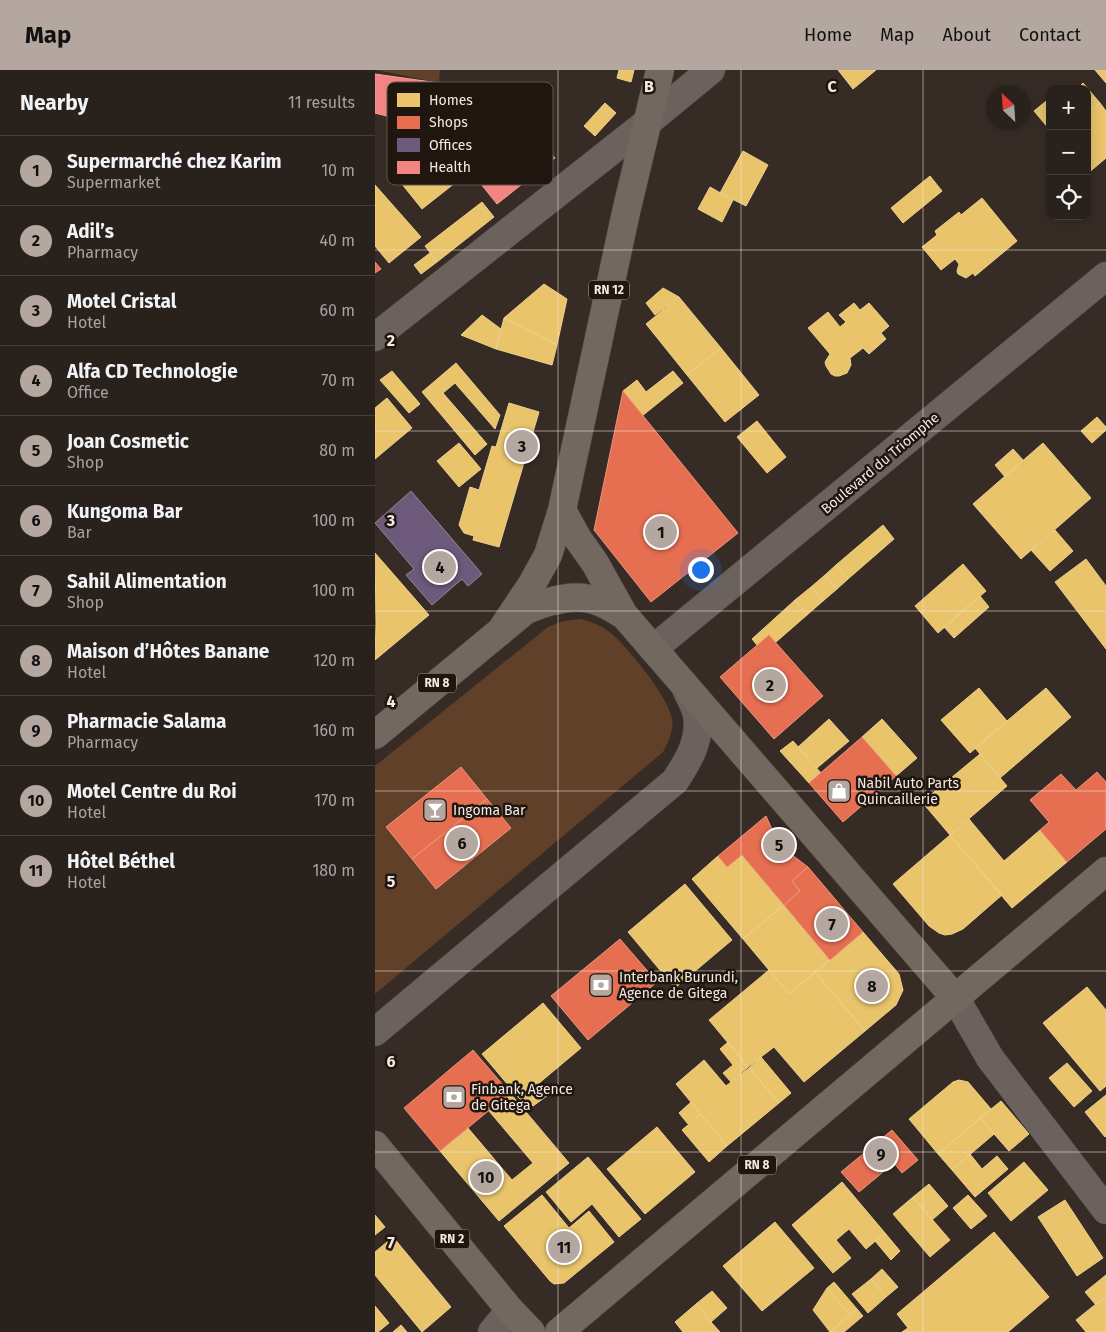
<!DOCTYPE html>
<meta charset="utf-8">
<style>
body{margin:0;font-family:"Fira Sans",sans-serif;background:#312925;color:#f1f3f6}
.controls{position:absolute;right:15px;top:15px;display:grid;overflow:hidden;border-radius:10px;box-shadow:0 2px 12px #0003}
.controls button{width:45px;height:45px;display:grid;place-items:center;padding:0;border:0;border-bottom:1px solid #453e3b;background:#29211c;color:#f1f3f6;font:25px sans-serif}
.compass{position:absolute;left:611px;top:15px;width:45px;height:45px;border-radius:50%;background:#29211c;box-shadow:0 2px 12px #0003;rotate:335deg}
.you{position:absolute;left:325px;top:499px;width:18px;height:18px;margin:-12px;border:4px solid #fff;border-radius:50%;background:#1a73e8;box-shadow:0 0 0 8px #1a73e833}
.badge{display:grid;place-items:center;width:32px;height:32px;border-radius:50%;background:#b3a79f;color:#111;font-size:16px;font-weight:700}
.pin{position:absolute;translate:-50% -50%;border:2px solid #fff;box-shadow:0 1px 5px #0006}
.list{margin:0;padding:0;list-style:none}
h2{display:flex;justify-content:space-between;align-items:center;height:65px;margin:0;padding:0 20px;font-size:21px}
h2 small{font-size:16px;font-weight:400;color:#a5a3a3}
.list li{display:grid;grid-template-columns:32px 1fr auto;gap:15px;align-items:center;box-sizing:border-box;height:70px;padding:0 20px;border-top:1px solid #453e3b}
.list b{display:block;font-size:19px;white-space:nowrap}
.list p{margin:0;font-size:16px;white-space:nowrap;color:#a5a3a3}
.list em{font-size:16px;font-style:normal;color:#a5a3a3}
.icon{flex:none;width:28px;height:28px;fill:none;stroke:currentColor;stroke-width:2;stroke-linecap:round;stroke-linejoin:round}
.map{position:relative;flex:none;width:731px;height:1262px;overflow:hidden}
header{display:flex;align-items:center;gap:30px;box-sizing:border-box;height:70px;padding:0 25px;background:#b3a79f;color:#111}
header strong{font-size:24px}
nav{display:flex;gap:28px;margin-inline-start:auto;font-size:18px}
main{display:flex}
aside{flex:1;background:#29211c}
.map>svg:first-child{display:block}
.green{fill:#614029}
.homes{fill:#e9c46a;stroke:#edcf8e}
.shops{fill:#e76f51;stroke:#ec947c}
.offices{fill:#6d597a;stroke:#968499}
.health{fill:#f28482;stroke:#f3a29e}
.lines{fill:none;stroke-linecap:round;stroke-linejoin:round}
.street-casing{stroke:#514742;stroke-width:29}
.primary-casing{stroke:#514742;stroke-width:29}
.street{stroke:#6b625d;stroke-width:28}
.primary{stroke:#736860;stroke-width:28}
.grid{fill:none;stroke:#f6e9e1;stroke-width:1;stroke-opacity:0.55}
.labels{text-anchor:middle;stroke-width:5;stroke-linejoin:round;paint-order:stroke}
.shield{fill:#1f1610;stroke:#b6aaa2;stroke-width:1}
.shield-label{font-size:12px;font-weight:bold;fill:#f6e9e1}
.street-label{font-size:14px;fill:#f6e9e1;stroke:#1f1610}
.poi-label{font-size:14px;fill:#f6e9e1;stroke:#1f1610;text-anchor:start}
.key{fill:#1f1610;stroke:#60554f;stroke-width:1}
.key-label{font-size:14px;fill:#f6e9e1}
.grid-label{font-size:16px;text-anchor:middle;font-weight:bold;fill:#f6e9e1;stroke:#1f1610;stroke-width:5;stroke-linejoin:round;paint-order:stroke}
</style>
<header>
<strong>Map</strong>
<nav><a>Home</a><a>Map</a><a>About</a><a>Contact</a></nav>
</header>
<main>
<aside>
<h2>Nearby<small>11 results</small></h2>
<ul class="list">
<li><span class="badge">1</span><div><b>Supermarché chez Karim</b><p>Supermarket</p></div><em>10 m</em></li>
<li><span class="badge">2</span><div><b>Adil’s</b><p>Pharmacy</p></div><em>40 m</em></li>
<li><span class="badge">3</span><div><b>Motel Cristal</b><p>Hotel</p></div><em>60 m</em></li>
<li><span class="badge">4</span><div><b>Alfa CD Technologie</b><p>Office</p></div><em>70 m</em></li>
<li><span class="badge">5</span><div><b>Joan Cosmetic</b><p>Shop</p></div><em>80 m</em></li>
<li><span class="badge">6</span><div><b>Kungoma Bar</b><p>Bar</p></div><em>100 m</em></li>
<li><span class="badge">7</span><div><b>Sahil Alimentation</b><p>Shop</p></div><em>100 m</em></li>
<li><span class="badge">8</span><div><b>Maison d’Hôtes Banane</b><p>Hotel</p></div><em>120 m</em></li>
<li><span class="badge">9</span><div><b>Pharmacie Salama</b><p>Pharmacy</p></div><em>160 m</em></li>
<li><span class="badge">10</span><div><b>Motel Centre du Roi</b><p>Hotel</p></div><em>170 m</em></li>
<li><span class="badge">11</span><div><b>Hôtel Béthel</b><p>Hotel</p></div><em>180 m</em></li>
</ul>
</aside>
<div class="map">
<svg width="731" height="1262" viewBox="0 0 731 1262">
<rect width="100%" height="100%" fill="#372c25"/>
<path class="green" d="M2 0H65L64 13Z
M206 549C217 552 228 556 237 564 254 579 294 628 297 649 299 661 293 672 288 682L0 924V696L173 557 189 551Z"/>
<path class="homes" d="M244 0H259L256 12 242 8Z
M463 0H501L478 19Z
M720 0H731V13Z
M708 13 725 33 712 43V19H702Z
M675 28V60L659 41Z
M230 33 241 43 220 66 209 56Z
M725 33 731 41V88L712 104V43Z
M56 73 85 109 47 139 18 103Z
M368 81 393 95 371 136 345 123Z
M555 106 567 121 528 153 516 138Z
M0 115 46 167 14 193 0 176Z
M335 117 358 130 347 152 323 139Z
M607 128 642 171 600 206 598 203 591 208 583 204 582 201 584 194 580 189 566 200 547 177 562 165 560 161 584 142 586 145Z
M107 132 119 147 62 192 50 176Z
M55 183 62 192 46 204 39 195Z
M169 214 192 229 182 275 129 248Z
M288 218 304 227 280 245 271 233Z
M304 227 346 278 312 305 271 254Z
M479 233 485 240 494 233 514 256 506 263 511 269 494 284 488 278 475 288 476 295 472 303 464 306H460L456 304 451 296 450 292 455 284 433 258 453 242 465 257 471 252 464 245Z
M107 245 126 259 121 279 86 265Z
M129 248 182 275 177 295 121 279Z
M346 278 384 325 350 352 312 305Z
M81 293 125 345 120 359 80 313 68 323 112 374 100 385 47 322Z
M17 301 45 334 34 343 5 310Z
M298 301 308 313 267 346 248 321 262 310 271 322Z
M12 328 37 358 0 389V338Z
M134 333 164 342 124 477 98 470 99 466 89 463 84 455 95 417 104 420 117 376 121 377Z
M722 347 731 357V360L717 373 706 361Z
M382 351 411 387 392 403 362 367Z
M84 373 106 399 84 417 62 391Z
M668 373 716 428 646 489 598 434Z
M638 379 648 390 630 407 620 395Z
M508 455 519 469 473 509 461 495Z
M680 460 698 481 675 501 656 480Z
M0 483 54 545 0 590 1 553Z
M711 489 731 516V579L680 512Z
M588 494 611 521 563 563 540 536Z
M461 495 473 509 462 519 450 505Z
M450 505 462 519 448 531 436 517Z
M436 517 448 531 432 545 420 530Z
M605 526 614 537 579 568 569 557Z
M420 530 432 545 401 572 394 565 382 575 377 569Z
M604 618 632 651 595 683 566 650Z
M671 618 696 647 625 708 600 678Z
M454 649 474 671 442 698 423 677Z
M507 649 542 688 521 706 487 667Z
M418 671 446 703 434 713 405 681Z
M605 684 632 716 575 765 547 732Z
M594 749 629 791 665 760 692 792 637 838 575 765Z
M575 765 627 825 588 859 577 864 570 865 564 863 554 856 518 814Z
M367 785 409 835 368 869 317 809 343 786 352 797Z
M310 814 357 870 300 918 253 862Z
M409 835 455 890 414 924 368 869Z
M488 862 524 904 528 920 521 935 490 961 440 902Z
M394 900 414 924 440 902 490 961 429 1012 399 977 373 997 334 950Z
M712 917 731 940V1016L725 1021 668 953Z
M168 933 206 978 163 1014 173 1025 158 1036 154 1031 150 1035 107 984Z
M353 972 373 997 356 1012 348 1003 358 995 345 979Z
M386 987 416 1023 404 1033 374 998Z
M329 990 351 1016 374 998 404 1033 352 1076 301 1014Z
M692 993 717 1021 699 1037 674 1008Z
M584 1010 593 1012 616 1039 563 1084 534 1049 578 1012Z
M135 1023 194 1093 124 1151 65 1081 93 1058 137 1110 158 1093 114 1041Z
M731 1025V1066L730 1067 710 1042Z
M626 1031 654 1064 634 1081 605 1048Z
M316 1032 326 1044 313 1054 304 1043Z
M326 1044 352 1076 334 1092 307 1060Z
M605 1048 619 1064 577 1100 563 1084Z
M282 1057 320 1102 270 1144 232 1099Z
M595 1084 607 1099 622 1086 633 1099 600 1127 577 1100Z
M213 1087 266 1149 244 1167 217 1134 196 1152 171 1122Z
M649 1092 673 1120 636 1151 613 1123Z
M467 1112 510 1163 491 1179 474 1159 461 1170 476 1188 458 1203 417 1155Z
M554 1114 573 1136 557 1150 538 1127Z
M167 1125 194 1158 214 1141 239 1172 189 1213 179 1214 175 1211 129 1156Z
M593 1125 612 1146 596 1159 578 1138Z
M538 1127 575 1170 555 1187 518 1144Z
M690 1130 728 1188 702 1206 663 1147Z
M0 1145 10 1157 0 1165Z
M400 1152 439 1198 387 1241 348 1196Z
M619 1162 674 1227 633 1262H527L533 1258 522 1244Z
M510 1163 525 1181 516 1190 500 1171Z
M18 1167 76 1237 47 1262 0 1205V1182Z
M507 1199 523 1217 511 1227 496 1209Z
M731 1205V1226L721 1235 710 1222Z
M496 1209 511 1227 493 1243 477 1224Z
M459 1212 482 1239 475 1245 452 1218Z
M452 1218 475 1245 455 1262 438 1240Z
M337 1221 352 1238 336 1252 321 1234Z
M731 1226V1262H711L701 1250Z
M321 1234 336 1252 345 1262H308L300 1252Z
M0 1236 14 1253 3 1262H0Z
M482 1239 488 1246 469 1262H455Z
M26 1255 32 1262H18Z"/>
<path class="shops" d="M0 192 6 199 0 203Z
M248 321 363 463 276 532 219 460Z
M394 565 448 626 399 669 345 607Z
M487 667 521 706 468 752 434 713Z
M86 697 112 729 37 789 11 757Z
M722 702 731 712V759L692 792 665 760 674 752 655 730 686 704 701 720Z
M112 729 136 758 61 819 37 789Z
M391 746 404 775 433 797 417 811 425 821 409 835 367 785 352 797 343 786Z
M433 797 488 862 455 890 409 835 425 821 417 811Z
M245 869 282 912 213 970 176 926Z
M98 980 135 1023 65 1081 29 1038Z
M517 1060 543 1090 527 1103 519 1093 484 1122 466 1102Z"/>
<path class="offices" d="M36 421 107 504 93 516 87 509 57 535 31 505 39 499 0 453Z"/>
<path class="health" d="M0 4 64 13 120 30 70 70 58 58 0 43Z
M163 68 180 88 122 134 106 114Z"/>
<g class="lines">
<g class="street-casing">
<path id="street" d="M0 267 274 51 336 0
M278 579 731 206
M581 929 615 988 731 1140
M0 962 300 711C313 691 326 671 322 645 320 635 313 625 310 616
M117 1262 135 1240"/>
</g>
<g class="primary-casing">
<path id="primary" d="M187 440 203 469 220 493 249 545 581 929
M125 562 157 514 173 485 187 440 251 142 285 0
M0 665 151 540C173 531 201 522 224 532 233 535 241 541 249 545
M0 1075 135 1240 156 1262
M184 1262 731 801"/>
</g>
<use href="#street" class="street"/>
<use href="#primary" class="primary"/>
</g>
<path class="grid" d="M183 0V1262M366 0V1262M548 0V1262M0 180H731M0 361H731M0 541H731M0 721H731M0 901H731M0 1082H731"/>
<defs>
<g id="shop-square" transform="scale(1.25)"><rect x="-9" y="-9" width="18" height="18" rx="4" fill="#b3a79f" stroke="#1f1610"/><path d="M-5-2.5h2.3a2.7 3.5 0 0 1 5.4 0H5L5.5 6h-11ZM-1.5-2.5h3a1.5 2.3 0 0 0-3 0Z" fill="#fff"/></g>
<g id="bar-square" transform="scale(1.25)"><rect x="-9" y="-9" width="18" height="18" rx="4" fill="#b3a79f" stroke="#1f1610"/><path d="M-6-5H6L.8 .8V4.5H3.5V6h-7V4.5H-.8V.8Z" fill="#fff"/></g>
<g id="bank-square" transform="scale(1.25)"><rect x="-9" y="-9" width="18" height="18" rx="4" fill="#b3a79f" stroke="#1f1610"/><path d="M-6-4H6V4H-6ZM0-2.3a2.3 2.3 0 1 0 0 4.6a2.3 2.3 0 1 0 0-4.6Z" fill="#fff"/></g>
</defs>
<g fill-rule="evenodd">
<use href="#shop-square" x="464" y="721"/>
<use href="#bar-square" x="60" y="740"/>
<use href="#bank-square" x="226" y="915"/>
<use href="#bank-square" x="79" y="1027"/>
</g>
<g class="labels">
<g class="shield">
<rect x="214" y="210.5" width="40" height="19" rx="4"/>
<rect x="43" y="603.5" width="38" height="19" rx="4"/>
<rect x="363" y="1085.5" width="38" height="19" rx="4"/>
<rect x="59.5" y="1159.5" width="35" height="19" rx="4"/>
</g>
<g class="shield-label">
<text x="234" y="224">RN 12</text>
<text x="62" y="617">RN 8</text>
<text x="382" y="1099">RN 8</text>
<text x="77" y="1173">RN 2</text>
</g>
<g class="street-label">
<text transform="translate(505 393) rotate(-40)" y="5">Boulevard du Triomphe</text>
</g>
<g class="poi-label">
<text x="482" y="718">Nabil Auto Parts<tspan x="482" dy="16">Quincaillerie</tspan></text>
<text x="78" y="745">Ingoma Bar</text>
<text x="244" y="912">Interbank Burundi,<tspan x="244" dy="16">Agence de Gitega</tspan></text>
<text x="96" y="1024">Finbank, Agence<tspan x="96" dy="16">de Gitega</tspan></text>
</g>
</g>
<rect x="12" y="12" width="166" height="103" rx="8" class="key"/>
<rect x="22" y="23" width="23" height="14" fill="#e9c46a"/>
<rect x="22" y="46" width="23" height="13" fill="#e76f51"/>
<rect x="22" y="68" width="23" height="14" fill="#6d597a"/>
<rect x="22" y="91" width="23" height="13" fill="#f28482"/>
<g class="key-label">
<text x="54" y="35">Homes</text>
<text x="54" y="57">Shops</text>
<text x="54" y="80">Offices</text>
<text x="54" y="102">Health</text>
</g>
<g class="grid-label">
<text x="274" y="22">B</text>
<text x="457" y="22">C</text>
<text x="16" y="276">2</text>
<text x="16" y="456">3</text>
<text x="16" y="637">4</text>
<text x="16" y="817">5</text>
<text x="16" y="997">6</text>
<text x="16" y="1178">7</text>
</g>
</svg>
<div class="controls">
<button>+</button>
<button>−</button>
<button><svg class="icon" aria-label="locate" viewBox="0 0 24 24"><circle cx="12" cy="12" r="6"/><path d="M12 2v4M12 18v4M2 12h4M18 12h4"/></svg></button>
</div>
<svg class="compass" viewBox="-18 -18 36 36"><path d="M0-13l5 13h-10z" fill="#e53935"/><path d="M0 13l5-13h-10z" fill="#a5a3a3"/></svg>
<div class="you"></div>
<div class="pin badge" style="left:286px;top:462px">1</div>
<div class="pin badge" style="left:395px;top:615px">2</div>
<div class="pin badge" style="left:147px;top:376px">3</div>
<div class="pin badge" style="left:65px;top:497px">4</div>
<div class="pin badge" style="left:404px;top:775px">5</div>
<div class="pin badge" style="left:87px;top:773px">6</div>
<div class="pin badge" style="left:457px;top:854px">7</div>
<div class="pin badge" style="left:497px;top:916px">8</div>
<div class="pin badge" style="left:506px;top:1084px">9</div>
<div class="pin badge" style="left:111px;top:1107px">10</div>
<div class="pin badge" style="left:189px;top:1177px">11</div>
</div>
</main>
